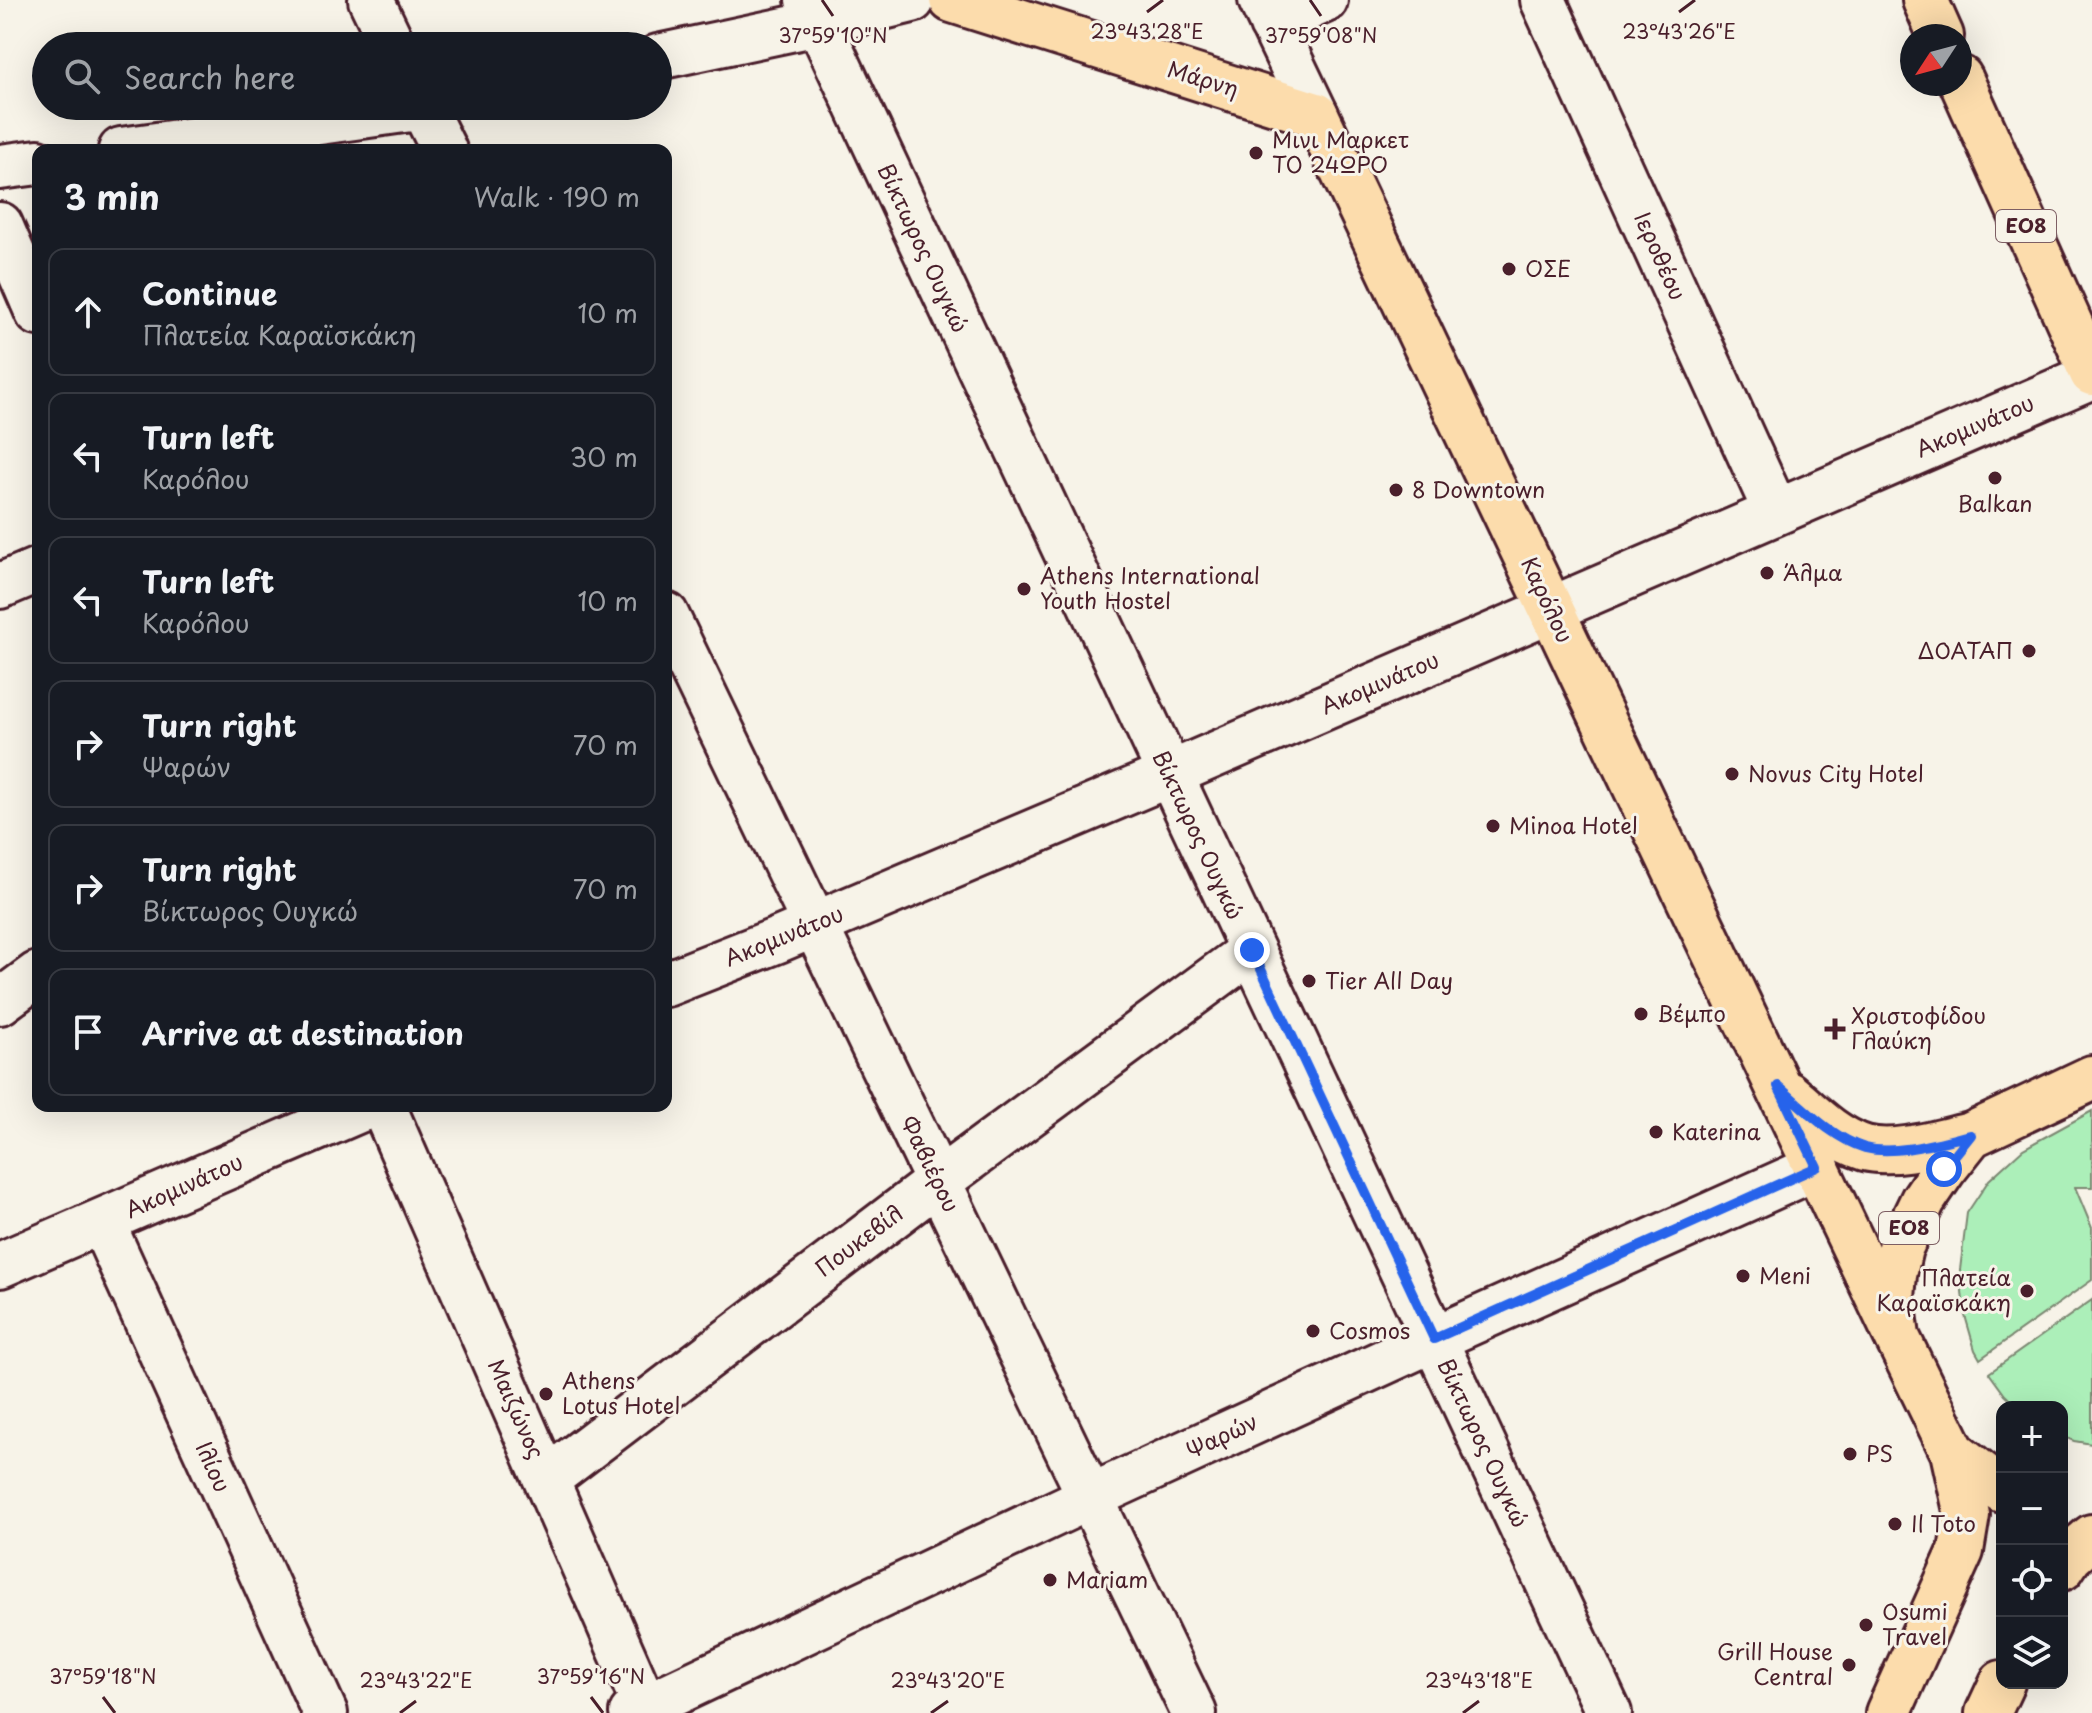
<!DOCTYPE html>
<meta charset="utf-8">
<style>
body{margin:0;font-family:"Playpen Sans",sans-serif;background:#20242c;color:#f1f3f6}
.controls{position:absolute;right:24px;bottom:24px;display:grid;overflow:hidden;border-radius:16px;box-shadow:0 8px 32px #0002}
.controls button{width:72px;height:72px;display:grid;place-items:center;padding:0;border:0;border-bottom:2px solid #363941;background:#171b24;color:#f1f3f6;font:40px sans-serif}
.compass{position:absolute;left:1900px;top:24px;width:72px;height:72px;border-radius:50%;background:#171b24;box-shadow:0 8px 32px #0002;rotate:234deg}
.stop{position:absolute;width:24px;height:24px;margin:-18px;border:6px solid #2563eb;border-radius:50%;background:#fff}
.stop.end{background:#2563eb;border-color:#fff;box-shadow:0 2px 8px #0008}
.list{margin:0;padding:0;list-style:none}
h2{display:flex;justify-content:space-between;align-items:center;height:104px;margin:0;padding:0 32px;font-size:34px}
h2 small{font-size:26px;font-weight:400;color:#9ea1a6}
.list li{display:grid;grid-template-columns:52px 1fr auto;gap:24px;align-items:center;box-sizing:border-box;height:128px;margin:0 16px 16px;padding:0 16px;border:2px solid #363941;border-radius:16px}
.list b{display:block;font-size:30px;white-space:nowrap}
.list p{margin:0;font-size:26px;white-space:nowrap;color:#9ea1a6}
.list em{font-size:26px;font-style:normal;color:#9ea1a6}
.icon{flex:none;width:44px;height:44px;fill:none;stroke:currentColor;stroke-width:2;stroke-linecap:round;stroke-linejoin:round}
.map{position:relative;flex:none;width:2092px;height:1713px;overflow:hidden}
.search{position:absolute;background:#171b24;box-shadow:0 8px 32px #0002;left:32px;top:32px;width:640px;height:88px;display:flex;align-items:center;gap:20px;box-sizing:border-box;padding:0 28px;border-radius:44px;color:#9ea1a6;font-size:30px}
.panel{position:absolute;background:#171b24;box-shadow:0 8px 32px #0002;left:32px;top:144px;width:640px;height:968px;border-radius:16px}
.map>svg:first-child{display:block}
.green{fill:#acefb9;stroke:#7b8772;stroke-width:2}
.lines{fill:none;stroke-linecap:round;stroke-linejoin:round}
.minor-casing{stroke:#4a1f2b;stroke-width:50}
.major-casing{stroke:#4a1f2b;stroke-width:50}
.minor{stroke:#f7f3e8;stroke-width:44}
.major{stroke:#fcdcac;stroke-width:44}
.route{stroke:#2563eb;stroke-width:10}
.ticks{fill:none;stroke:#4a1f2b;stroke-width:3}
.poi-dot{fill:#4a1f2b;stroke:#f7f3e8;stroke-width:3}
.labels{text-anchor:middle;stroke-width:6;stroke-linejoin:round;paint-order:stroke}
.shield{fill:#f7f3e8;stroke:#7e5f64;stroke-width:2}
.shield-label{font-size:20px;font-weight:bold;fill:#4a1f2b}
.street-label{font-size:22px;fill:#4a1f2b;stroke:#f7f3e8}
.poi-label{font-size:22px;fill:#4a1f2b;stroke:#f7f3e8;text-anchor:start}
.ticks-label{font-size:20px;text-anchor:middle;fill:#4a1f2b;stroke:#f7f3e8;stroke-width:6;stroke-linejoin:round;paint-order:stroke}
</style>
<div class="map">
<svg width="2092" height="1713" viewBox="0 0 2092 1713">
<rect width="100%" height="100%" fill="#f7f3e8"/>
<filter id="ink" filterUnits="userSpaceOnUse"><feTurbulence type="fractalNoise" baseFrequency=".0125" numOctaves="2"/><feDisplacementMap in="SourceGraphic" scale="16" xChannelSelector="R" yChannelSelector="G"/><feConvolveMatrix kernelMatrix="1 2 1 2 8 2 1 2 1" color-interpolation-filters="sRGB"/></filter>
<g filter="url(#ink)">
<path class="green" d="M2092 1111V1187H2075L2092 1228V1280L1980 1359 1975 1350 1964 1312 1960 1270 1967 1213 1989 1180 2023 1149Z
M2092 1300V1444L2074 1441 2062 1436V1407H2018L2005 1395 1989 1373Z"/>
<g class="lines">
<g class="minor-casing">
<path id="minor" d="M371 0 393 46
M808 0 1609 1713
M1261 0 1316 115
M1543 0 1776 512
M1272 24 1325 0
M658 57 818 23 912 0
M422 106 444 150
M121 150 432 106
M0 167 38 162
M0 225 38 313
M0 586 38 570
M666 615 1194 1713
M666 984 778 940 1170 774 2092 376
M0 1002 38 974
M383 1106 648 1713
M102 1222 325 1713
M0 1265 368 1106
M547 1479 939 1181 1252 950
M632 1713 1090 1497 1434 1339 1817 1167"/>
</g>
<g class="major-casing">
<path id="major" d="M952 0 1316 115 1897 1337
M1925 0 1941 36
M1960 78 2092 373
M1788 1094C1811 1114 1835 1139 1865 1148 1896 1156 1940 1142 1971 1135
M2002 1490 1953 1452 1897 1337 1892 1298 1894 1274 1900 1248 1923 1200 1944 1169 1971 1135 2092 1078
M2062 1568 2070 1556 2092 1537
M1888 1713 1961 1551 1967 1515 1953 1452
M1988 1713 2002 1683"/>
</g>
<use href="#minor" class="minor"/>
<use href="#major" class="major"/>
</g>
</g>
<g class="lines" filter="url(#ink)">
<path class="route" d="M1252 950 1434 1339 1817 1167 1778 1086C1804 1108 1832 1138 1865 1148 1896 1156 1940 1142 1971 1135L1944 1169"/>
</g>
<path class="ticks" d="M822 0 833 16M1310 0 1321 16M1147 12 1163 0M1679 12 1695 0M103 1697 115 1713M591 1697 603 1713M400 1713 416 1701M931 1713 948 1701M1463 1713 1479 1701"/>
<g class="poi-dot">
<circle cx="1256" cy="153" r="8"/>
<circle cx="1509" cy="269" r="8"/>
<circle cx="1995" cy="478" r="8"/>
<circle cx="1396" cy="490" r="8"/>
<circle cx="1767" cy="573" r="8"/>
<circle cx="1024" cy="589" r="8"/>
<circle cx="2029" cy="651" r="8"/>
<circle cx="1732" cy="774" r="8"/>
<circle cx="1493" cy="826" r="8"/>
<circle cx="1309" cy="981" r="8"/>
<circle cx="1641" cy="1014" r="8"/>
<path d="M1831 1017h8v8h8v8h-8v8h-8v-8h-8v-8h8z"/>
<circle cx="1656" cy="1132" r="8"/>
<circle cx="1743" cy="1276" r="8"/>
<circle cx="2027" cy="1291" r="8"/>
<circle cx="1313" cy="1331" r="8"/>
<circle cx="546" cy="1394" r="8"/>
<circle cx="1850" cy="1454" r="8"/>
<circle cx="1895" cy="1524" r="8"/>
<circle cx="1050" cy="1580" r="8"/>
<circle cx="1866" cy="1625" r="8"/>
<circle cx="1849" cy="1665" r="8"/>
</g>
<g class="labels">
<g class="shield">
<rect x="1996" y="210" width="60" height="32" rx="6"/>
<rect x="1879" y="1212" width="60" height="32" rx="6"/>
</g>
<g class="shield-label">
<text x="2026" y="233">ΕΟ8</text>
<text x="1909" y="1235">ΕΟ8</text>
</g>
<g class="street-label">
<text transform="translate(1203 79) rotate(17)" y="8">Μάρνη</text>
<text transform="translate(923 248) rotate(65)" y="8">Βίκτωρος Ουγκώ</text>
<text transform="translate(1660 256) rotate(66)" y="8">Ιεροθέου</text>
<text transform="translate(1975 426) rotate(-23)" y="8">Ακομινάτου</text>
<text transform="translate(1547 600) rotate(65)" y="8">Καρόλου</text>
<text transform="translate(1380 683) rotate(-23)" y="8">Ακομινάτου</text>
<text transform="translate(1198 835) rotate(65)" y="8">Βίκτωρος Ουγκώ</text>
<text transform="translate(784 936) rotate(-22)" y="8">Ακομινάτου</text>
<text transform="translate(930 1164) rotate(64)" y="8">Φαβιέρου</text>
<text transform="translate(184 1186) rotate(-24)" y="8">Ακομινάτου</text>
<text transform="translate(859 1241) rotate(-37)" y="8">Πουκεβίλ</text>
<text transform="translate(516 1409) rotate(66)" y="8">Μαιζώνος</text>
<text transform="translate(1222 1436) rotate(-25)" y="8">Ψαρών</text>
<text transform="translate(1483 1443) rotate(65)" y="8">Βίκτωρος Ουγκώ</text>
<text transform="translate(213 1467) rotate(66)" y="8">Ιλίου</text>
</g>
<g class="poi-label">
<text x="1272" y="148">Μινι Μαρκετ<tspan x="1272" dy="25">ΤΟ 24ΩΡΟ</tspan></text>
<text x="1525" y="277">ΟΣΕ</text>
<text x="1412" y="498">8 Downtown</text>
<text x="1995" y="512" text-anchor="middle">Balkan</text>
<text x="1783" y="581">Άλμα</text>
<text x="1040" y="584">Athens International<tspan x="1040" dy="25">Youth Hostel</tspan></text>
<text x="2013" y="659" text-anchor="end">ΔΟΑΤΑΠ</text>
<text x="1748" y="782">Novus City Hotel</text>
<text x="1509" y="834">Minoa Hotel</text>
<text x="1325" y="989">Tier All Day</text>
<text x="1657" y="1022">Βέμπο</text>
<text x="1851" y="1024">Χριστοφίδου<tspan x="1851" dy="25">Γλαύκη</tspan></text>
<text x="1672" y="1140">Katerina</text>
<text x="1759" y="1284">Meni</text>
<text x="2011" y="1286" text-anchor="end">Πλατεία<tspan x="2011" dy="25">Καραϊσκάκη</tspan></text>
<text x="1329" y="1339">Cosmos</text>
<text x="562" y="1389">Athens<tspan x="562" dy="25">Lotus Hotel</tspan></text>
<text x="1866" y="1462">PS</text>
<text x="1911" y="1532">Il Toto</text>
<text x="1066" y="1588">Mariam</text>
<text x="1882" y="1620">Osumi<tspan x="1882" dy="25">Travel</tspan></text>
<text x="1833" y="1660" text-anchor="end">Grill House<tspan x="1833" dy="25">Central</tspan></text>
</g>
</g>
<g class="ticks-label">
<text x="1147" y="39">23°43'28"E</text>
<text x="1679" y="39">23°43'26"E</text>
<text x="833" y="43">37°59'10"N</text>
<text x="1321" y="43">37°59'08"N</text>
<text x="103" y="1684">37°59'18"N</text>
<text x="591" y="1684">37°59'16"N</text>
<text x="416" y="1688">23°43'22"E</text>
<text x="948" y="1688">23°43'20"E</text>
<text x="1479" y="1688">23°43'18"E</text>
</g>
</svg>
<div class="controls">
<button>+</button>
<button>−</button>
<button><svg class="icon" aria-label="locate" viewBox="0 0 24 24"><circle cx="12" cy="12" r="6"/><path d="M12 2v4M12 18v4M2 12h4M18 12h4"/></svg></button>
<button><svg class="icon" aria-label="layers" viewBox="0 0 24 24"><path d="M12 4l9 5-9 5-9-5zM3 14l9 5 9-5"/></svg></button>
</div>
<svg class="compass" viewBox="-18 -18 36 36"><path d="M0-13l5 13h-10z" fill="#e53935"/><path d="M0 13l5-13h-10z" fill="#9ea1a6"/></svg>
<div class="stop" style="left:1944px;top:1169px"></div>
<div class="stop end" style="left:1252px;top:950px"></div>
<div class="search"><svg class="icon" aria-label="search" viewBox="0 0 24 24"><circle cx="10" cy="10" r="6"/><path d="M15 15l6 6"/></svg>Search here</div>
<section class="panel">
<h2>3 min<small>Walk · 190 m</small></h2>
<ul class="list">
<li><svg class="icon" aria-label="ahead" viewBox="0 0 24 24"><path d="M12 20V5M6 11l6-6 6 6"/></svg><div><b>Continue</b><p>Πλατεία Καραϊσκάκη</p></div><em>10 m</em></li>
<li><svg class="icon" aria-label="left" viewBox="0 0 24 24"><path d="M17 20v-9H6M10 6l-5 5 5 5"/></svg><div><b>Turn left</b><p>Καρόλου</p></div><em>30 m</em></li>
<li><svg class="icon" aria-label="left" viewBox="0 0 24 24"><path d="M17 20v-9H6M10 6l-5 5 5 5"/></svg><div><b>Turn left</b><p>Καρόλου</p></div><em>10 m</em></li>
<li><svg class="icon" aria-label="right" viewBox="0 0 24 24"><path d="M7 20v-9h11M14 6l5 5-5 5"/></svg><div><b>Turn right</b><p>Ψαρών</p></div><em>70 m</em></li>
<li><svg class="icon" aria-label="right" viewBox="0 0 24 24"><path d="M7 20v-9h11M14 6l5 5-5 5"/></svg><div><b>Turn right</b><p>Βίκτωρος Ουγκώ</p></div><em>70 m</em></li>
<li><svg class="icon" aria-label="arrive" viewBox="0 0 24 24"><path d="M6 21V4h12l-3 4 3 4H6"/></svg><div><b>Arrive at destination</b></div></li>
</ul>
</section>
</div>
